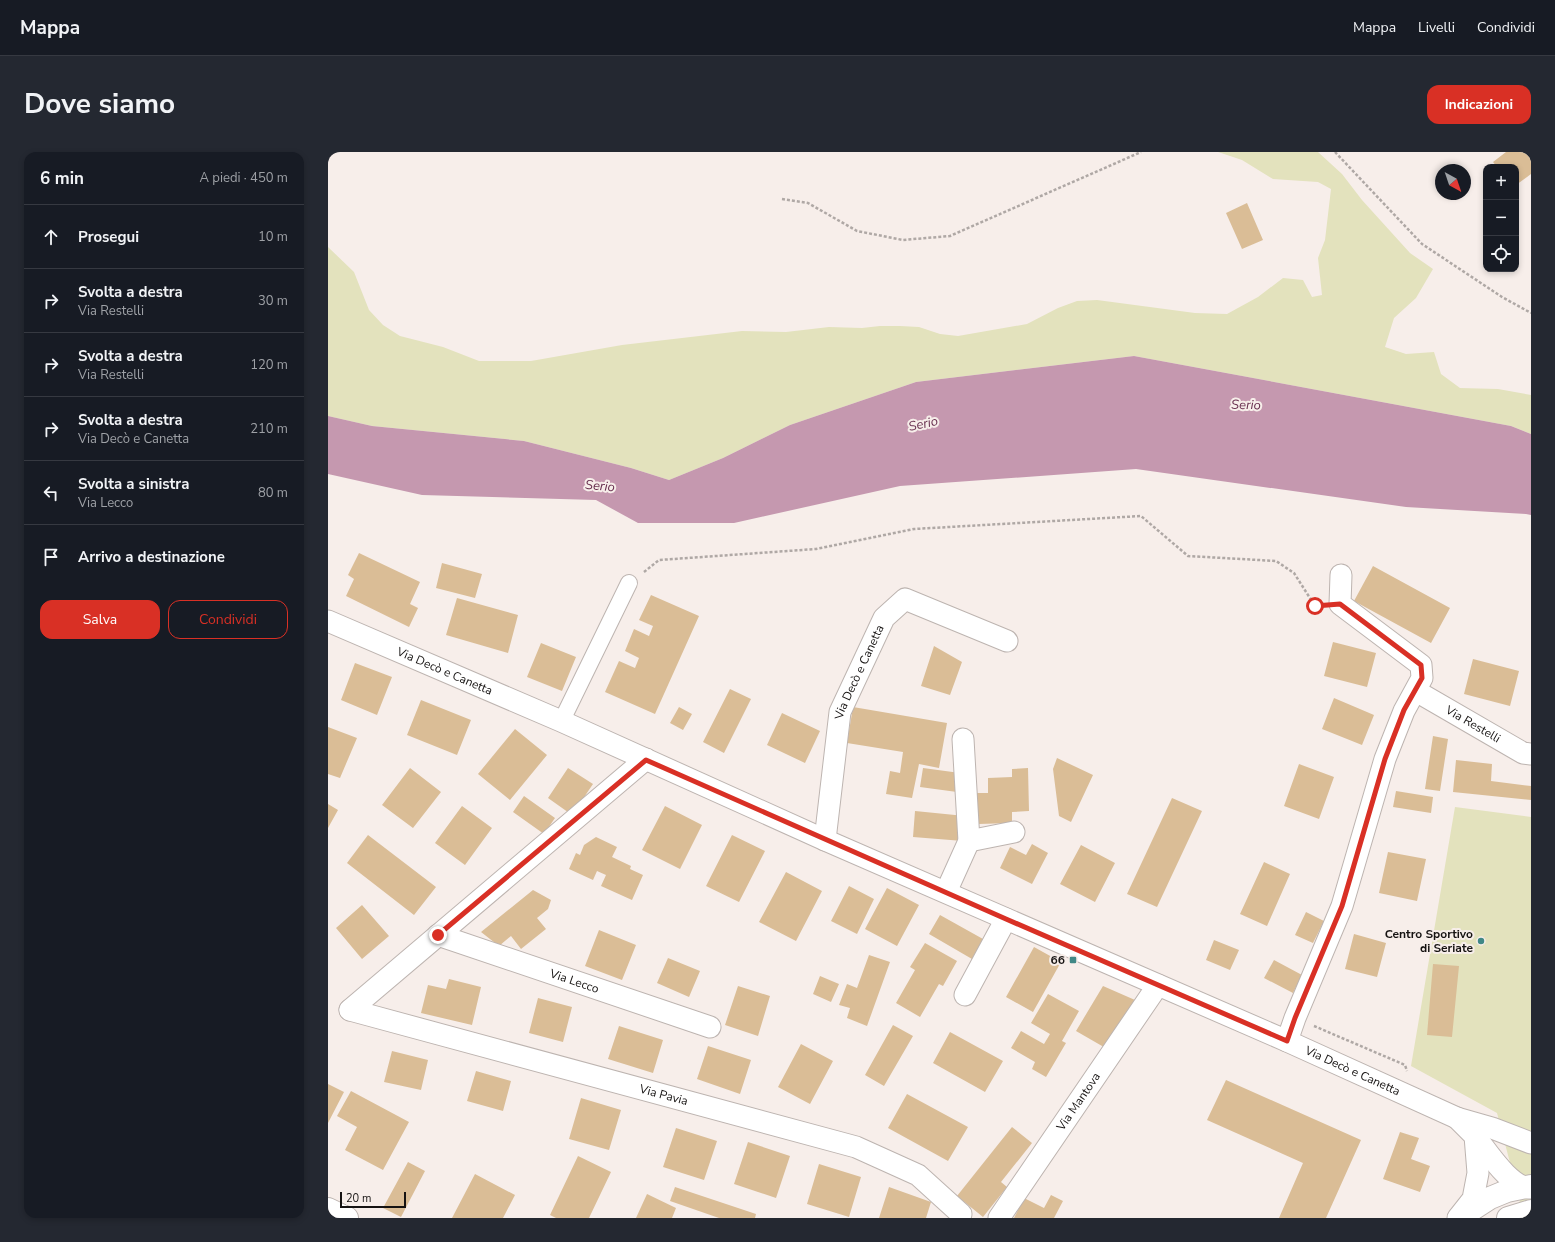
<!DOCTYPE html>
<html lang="it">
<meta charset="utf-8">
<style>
body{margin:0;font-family:"Nunito Sans",sans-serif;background:#242831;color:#f1f3f6}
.controls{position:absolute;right:12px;top:12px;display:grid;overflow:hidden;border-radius:8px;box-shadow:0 2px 6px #0003}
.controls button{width:36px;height:36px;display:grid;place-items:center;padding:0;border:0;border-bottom:1px solid #363941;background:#171b24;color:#f1f3f6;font:20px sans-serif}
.compass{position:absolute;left:1107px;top:12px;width:36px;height:36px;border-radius:50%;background:#171b24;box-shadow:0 2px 6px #0003;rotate:140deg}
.scale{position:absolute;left:12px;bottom:10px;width:66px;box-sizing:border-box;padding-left:4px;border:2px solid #161312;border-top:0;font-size:11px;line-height:14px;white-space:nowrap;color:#161312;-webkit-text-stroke:3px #f7eeea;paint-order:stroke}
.stop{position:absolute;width:12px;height:12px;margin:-9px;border:3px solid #d93025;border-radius:50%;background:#fff}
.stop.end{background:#d93025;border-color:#fff;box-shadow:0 1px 4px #0008}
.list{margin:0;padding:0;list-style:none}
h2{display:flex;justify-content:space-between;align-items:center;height:52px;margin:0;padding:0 16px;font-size:17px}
h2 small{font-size:13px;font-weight:400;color:#9ea1a6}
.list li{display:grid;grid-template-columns:26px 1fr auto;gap:12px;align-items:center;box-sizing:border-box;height:64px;padding:0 16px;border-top:1px solid #363941}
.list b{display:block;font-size:15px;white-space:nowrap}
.list p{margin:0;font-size:13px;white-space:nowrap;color:#9ea1a6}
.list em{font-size:13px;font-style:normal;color:#9ea1a6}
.actions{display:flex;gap:8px;padding:12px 16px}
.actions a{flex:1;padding:9px 0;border:1px solid #d93025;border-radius:12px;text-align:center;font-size:14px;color:#d93025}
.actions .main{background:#d93025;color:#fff}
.icon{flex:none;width:22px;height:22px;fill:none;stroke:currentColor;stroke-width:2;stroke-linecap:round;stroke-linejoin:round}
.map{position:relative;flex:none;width:1203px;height:1066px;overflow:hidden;border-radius:12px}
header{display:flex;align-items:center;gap:24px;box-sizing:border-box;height:56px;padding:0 20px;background:#171b24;border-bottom:1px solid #363941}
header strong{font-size:19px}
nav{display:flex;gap:22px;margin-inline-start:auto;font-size:14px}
.intro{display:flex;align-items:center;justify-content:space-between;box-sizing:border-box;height:96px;padding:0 24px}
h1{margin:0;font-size:28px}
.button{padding:10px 18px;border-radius:12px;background:#d93025;color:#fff;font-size:14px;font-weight:700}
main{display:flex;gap:24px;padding:0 24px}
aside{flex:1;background:#171b24;border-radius:12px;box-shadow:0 2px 6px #0003}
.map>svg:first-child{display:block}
.green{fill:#e3e2bd}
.water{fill:#c598af}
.building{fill:#dabd96}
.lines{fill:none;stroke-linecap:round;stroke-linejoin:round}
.pedestrian-casing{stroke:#bdb4b0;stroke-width:18}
.minor-casing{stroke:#bdb4b0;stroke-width:23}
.tertiary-casing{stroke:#bdb4b0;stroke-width:24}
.secondary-casing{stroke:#bdb4b0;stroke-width:24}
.path{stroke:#afa8a5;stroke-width:2.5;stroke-dasharray:3 2;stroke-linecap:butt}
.pedestrian{stroke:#fff;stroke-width:16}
.minor{stroke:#fff;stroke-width:21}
.tertiary{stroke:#fff;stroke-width:22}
.secondary{stroke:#fff;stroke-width:22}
.route{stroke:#d93025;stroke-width:5}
.poi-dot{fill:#408886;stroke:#f7eeea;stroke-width:1.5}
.labels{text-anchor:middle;stroke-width:4;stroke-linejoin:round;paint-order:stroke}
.street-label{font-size:12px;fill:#161312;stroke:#f7eeea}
.poi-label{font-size:12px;font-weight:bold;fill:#161312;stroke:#f7eeea;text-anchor:end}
.water-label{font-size:13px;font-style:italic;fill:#672e4e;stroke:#f7eeea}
</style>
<header>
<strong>Mappa</strong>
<nav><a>Mappa</a><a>Livelli</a><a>Condividi</a></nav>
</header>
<div class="intro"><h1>Dove siamo</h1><a class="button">Indicazioni</a></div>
<main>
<aside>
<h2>6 min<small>A piedi · 450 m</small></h2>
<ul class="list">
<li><svg class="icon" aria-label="ahead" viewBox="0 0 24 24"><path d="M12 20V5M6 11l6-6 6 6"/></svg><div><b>Prosegui</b></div><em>10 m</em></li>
<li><svg class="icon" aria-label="right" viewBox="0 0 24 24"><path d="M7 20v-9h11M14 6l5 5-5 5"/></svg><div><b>Svolta a destra</b><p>Via Restelli</p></div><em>30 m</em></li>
<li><svg class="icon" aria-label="right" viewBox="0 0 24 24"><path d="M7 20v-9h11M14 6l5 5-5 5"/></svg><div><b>Svolta a destra</b><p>Via Restelli</p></div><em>120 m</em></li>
<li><svg class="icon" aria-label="right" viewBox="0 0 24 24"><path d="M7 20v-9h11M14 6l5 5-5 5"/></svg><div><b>Svolta a destra</b><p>Via Decò e Canetta</p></div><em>210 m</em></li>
<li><svg class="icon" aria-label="left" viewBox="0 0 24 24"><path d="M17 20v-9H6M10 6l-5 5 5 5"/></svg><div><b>Svolta a sinistra</b><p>Via Lecco</p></div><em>80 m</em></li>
<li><svg class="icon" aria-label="arrive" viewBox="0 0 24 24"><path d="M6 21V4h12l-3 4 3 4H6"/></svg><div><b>Arrivo a destinazione</b></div></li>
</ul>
<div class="actions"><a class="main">Salva</a><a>Condividi</a></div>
</aside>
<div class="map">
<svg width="1203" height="1066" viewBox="0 0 1203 1066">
<rect width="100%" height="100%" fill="#f7eeea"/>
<path class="green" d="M890 0H990L1014 22 1034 48 1082 101 1105 117 1088 146 1066 166 1057 195 1078 202 1106 200 1113 222 1132 236 1170 237 1203 243V282L1183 274 806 204 588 230 462 273 395 306 341 328 303 316 196 289 44 274 0 264V95L26 120 41 158 55 173 72 184 115 195 151 209H203L294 193 414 179 458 180 501 175 534 176 552 174H572L591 175 612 182 630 184 699 172 730 156 749 149 769 148 867 161 899 162 930 145 955 126 975 128 984 145 994 143 990 106 997 88 1003 37 990 30 945 27 914 8Z
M1127 655 1203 665V1066H1178L1192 1049 1169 961 1083 914Z"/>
<path class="water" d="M806 204 1183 274 1203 282V363L1198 362 1078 355 808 317 572 334 406 371H310L268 348 94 343 0 322V264L44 274 196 289 303 316 341 328 395 306 462 273 588 230Z"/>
<path class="building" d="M1178 0H1203V22L1188 33V15H1169L1165 10Z
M919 51 935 88 914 97 898 61Z
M31 401 92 430 82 452 90 456 81 475 18 444 26 427 20 423Z
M114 411 154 422 147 446 108 436Z
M1045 414 1122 456 1103 491 1026 449Z
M323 443 371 464 327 562 277 540 291 509 307 516 311 506 297 499 306 477 321 484 325 474 311 468Z
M129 446 190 463 180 501 118 483Z
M1005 490 1048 501 1039 535 996 524Z
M213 491 248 505 234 539 199 525Z
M606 494 634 510 622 543 593 534Z
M1145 507 1191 519 1182 554 1136 542Z
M27 511 64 525 49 563 13 548Z
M402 537 423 547 396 601 375 590Z
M1006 546 1046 563 1034 593 994 577Z
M93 548 143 568 129 603 79 583Z
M351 555 364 562 355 578 342 571Z
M525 555 619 571 611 616 591 612 584 646 558 642 562 619 572 621 575 600 519 591Z
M454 561 492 579 477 611 439 593Z
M0 575 29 586 12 626 0 622Z
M187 577 219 603 182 648 150 622Z
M1105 584 1120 587 1112 639 1097 637Z
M729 606 765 623 743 670 731 664 725 617Z
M1128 608 1164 612 1163 629 1203 634V648L1125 640Z
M971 612 1006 625 991 667 956 654Z
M82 616 113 640 85 676 54 653Z
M240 616 265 632 244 663 220 646Z
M595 616 632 621 629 640 592 635Z
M700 616 701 659 684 660V671L650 672 649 641H660V626L684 625V617Z
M1068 639 1105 645 1103 661 1065 655Z
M196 644 227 666 216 682 185 660Z
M844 646 874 659 829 755 799 742Z
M0 652 10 658 0 676Z
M134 654 164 676 137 713 107 691Z
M337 654 374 673 352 717 314 698Z
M587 659 637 664 635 689 585 685Z
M40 683 108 735 86 763 19 711Z
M404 683 437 699 411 750 378 734Z
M268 685 289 695 284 705 303 714 302 717 315 723 304 748 273 734 278 723 269 719 265 728 241 717 248 701 252 703 256 693Z
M704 692 720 701 704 732 672 716 682 695 698 703Z
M753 693 787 711 767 750 732 732Z
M1060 700 1098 707 1089 749 1051 741Z
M936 710 962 722 939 774 912 762Z
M458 720 494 739 468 789 431 770Z
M521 734 546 747 529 782 503 769Z
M559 736 591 753 569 794 537 777Z
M205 738 223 748 220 757 209 766 218 777 193 797 183 784 171 794 153 780Z
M34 753 61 784 34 807 8 776Z
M978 760 996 769 985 791 967 783Z
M612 763 655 787 644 807 601 782Z
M271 778 308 793 294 828 257 814Z
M1026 782 1058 791 1049 825 1017 817Z
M886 788 911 798 902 818 878 808Z
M597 791 629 809 615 834 611 832 592 865 568 851 587 818 582 815Z
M706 795 733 810 705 860 678 845Z
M541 803 562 810 539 874 519 866 522 856 511 853 519 832 529 836Z
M340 806 372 819 361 845 329 831Z
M946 808 974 823 965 841 936 826Z
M1105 812 1131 814 1124 885 1099 883Z
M492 824 511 832 503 850 485 842Z
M121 827 153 835 144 873 93 861 100 833 118 837Z
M410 834 442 844 430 884 397 873Z
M775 834 807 848 781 898 748 879Z
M720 842 751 859 734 889 738 891 718 925 704 917 707 910 683 896 693 879 716 892 722 882 703 871Z
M210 846 244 855 235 890 201 881Z
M565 873 585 884 556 934 537 923Z
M291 874 335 888 325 921 280 907Z
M622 880 675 909 657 940 605 911Z
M473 892 505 909 482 952 450 935Z
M380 894 423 908 412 942 369 927Z
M64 899 100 908 93 938 56 930Z
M148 919 183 929 175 959 139 949Z
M898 928 1033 988 998 1066H951L975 1011 879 968Z
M0 932 16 940 0 971Z
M23 939 81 970 55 1018 17 998 29 975 9 964Z
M579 942 640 975 620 1009 560 976Z
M253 946 293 958 281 998 241 987Z
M684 975 704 991 673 1030 679 1035 655 1065 629 1044Z
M348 976 389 989 376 1028 335 1015Z
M1072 980 1091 986 1083 1007 1102 1014 1092 1040 1055 1027Z
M420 990 462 1004 448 1046 406 1032Z
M250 1004 283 1020 261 1066H228L222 1063Z
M80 1010 97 1019 73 1065 55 1056Z
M491 1012 533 1025 521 1065 479 1052Z
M147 1022 187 1043 175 1066H124Z
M347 1035 428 1062 427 1066H391L342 1049Z
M561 1035 603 1050 598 1066H551Z
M319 1042 348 1056 344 1066H308Z
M723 1043 735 1049 726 1066H686L696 1046 716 1056Z"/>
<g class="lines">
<g class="pedestrian-casing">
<path id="pedestrian" d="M237 562 301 431"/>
</g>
<g class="minor-casing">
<g id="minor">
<path id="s1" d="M0 469 233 569 497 688 959 889 1129 966 1164 976 1203 991"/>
<path id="s2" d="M1088 539 1195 601 1203 602"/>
<path id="s3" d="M497 688 512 560 556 466 577 447 679 489"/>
<path d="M641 689 686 680"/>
<path d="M618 740 641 689 635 587"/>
<path id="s4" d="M110 783 382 875"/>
<path d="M637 843 678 767"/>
<path id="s5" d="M22 858 528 995 590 1023 633 1062"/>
<path d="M22 858 318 607"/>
<path d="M959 889 967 866 1014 754 1057 607 1076 559 1094 526 1093 513 1012 452 1013 423"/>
<path d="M1129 966 1147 984 1150 1021 1145 1047 1130 1066"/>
<path d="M1147 984C1160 1000 1182 1036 1203 1036"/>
<path id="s6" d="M671 1066 830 833"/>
</g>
</g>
<g class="tertiary-casing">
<path id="tertiary" d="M1131 1066 1162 1046 1179 1039 1203 1034
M1180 1066 1203 1059"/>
</g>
<g class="secondary-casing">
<path id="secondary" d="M0 1057 19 1066"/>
</g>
<path class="path" d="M1007 0 1094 92 1174 145 1203 161
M454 47 480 51 529 79 575 88 622 84 813 0
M316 420 331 408 488 397 586 377 813 364 860 404 948 409 966 421 987 454H992
M986 874 1077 913 1079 919"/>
<use href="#pedestrian" class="pedestrian"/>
<use href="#minor" class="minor"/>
<use href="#tertiary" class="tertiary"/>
<use href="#secondary" class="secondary"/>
</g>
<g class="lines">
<path class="route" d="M110 783 318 608 678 767 959 889 967 866 1014 754 1057 607 1076 558 1094 526 1093 513 1012 452 987 454"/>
</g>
<g class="poi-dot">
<circle cx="1153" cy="789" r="4"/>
<rect x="741" y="804" width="8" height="8" rx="2"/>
</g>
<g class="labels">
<g class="street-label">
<text dy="4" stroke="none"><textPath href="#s1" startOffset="127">Via Decò e Canetta</textPath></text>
<text dy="4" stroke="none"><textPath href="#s3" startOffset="173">Via Decò e Canetta</textPath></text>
<text dy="4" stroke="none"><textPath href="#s2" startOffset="66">Via Restelli</textPath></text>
<text dy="4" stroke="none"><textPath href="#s4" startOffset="144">Via Lecco</textPath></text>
<text dy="4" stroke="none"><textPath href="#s1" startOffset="1119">Via Decò e Canetta</textPath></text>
<text dy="4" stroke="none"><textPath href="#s5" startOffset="325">Via Pavia</textPath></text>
<text dy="4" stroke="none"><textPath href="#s6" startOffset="141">Via Mantova</textPath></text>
</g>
<g class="poi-label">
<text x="1145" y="786">Centro Sportivo<tspan x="1145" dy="14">di Seriate</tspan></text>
<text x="737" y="812">66</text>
</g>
<g class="water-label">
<text transform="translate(918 252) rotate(1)" y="5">Serio</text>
<text transform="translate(595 271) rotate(-12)" y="5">Serio</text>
<text transform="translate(272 333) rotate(5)" y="5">Serio</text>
</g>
</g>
</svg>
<div class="controls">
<button>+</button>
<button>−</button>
<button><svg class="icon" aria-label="locate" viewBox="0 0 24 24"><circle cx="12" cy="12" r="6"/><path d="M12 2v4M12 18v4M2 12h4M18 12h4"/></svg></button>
</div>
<svg class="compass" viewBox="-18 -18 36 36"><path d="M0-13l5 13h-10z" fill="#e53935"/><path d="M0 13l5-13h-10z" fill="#9ea1a6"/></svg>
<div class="scale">20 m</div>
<div class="stop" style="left:987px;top:454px"></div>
<div class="stop end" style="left:110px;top:783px"></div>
</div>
</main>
